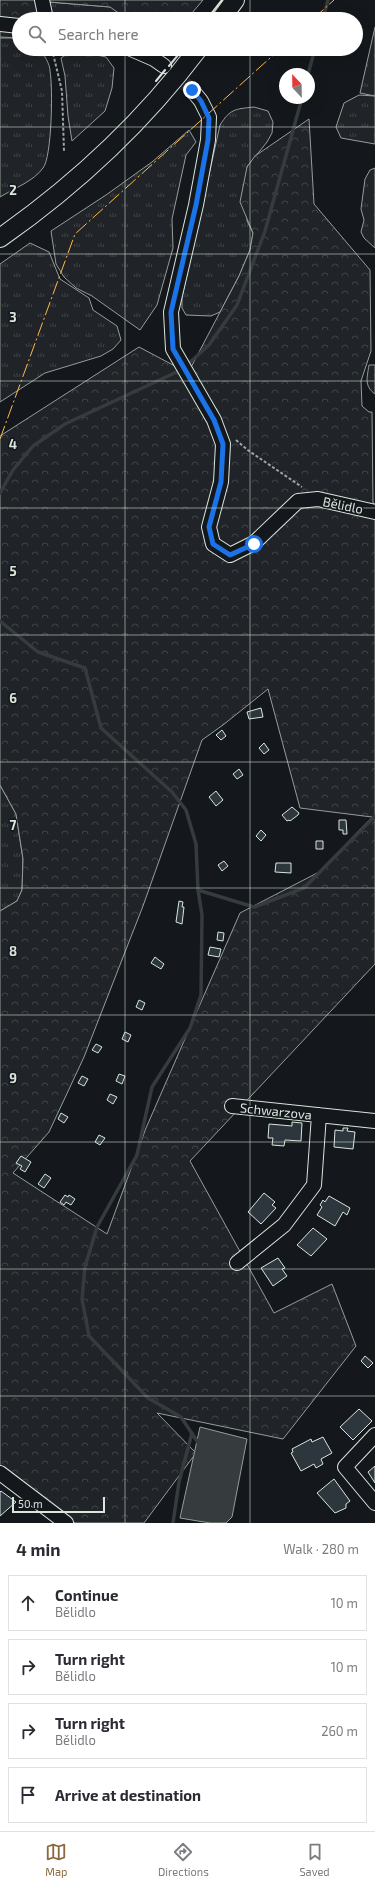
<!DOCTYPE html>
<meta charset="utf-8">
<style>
body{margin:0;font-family:"Exo 2",sans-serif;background:#f7f7f7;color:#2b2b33}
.compass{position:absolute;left:279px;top:68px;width:36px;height:36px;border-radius:50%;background:#fff;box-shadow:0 4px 16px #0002;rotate:338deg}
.scale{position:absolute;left:12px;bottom:10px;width:93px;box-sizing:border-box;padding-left:4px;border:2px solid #d8e6dc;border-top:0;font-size:11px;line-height:14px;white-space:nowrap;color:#d8e6dc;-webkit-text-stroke:3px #14181c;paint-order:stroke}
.stop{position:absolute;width:12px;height:12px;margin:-9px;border:3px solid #1a73e8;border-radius:50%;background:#fff}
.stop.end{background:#1a73e8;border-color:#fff;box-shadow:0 1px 4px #0008}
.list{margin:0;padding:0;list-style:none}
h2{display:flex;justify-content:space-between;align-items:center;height:52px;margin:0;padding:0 16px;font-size:17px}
h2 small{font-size:13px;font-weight:400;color:#7c7c81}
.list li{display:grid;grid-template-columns:26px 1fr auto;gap:12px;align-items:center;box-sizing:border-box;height:56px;margin:0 8px 8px;padding:0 8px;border:1px solid #e1e1e2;border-radius:0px}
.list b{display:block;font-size:15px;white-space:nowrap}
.list p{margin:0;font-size:13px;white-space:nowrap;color:#7c7c81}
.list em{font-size:13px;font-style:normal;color:#7c7c81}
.icon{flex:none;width:22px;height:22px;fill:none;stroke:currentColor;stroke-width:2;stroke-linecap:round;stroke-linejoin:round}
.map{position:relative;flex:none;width:375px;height:1523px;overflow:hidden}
.search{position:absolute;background:#fff;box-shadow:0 4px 16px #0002;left:12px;right:12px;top:12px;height:44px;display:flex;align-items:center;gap:10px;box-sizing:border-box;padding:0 14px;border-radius:22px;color:#7c7c81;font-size:15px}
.sheet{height:308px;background:#fff}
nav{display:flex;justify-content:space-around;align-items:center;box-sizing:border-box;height:56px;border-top:1px solid #e1e1e2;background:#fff;font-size:11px;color:#7c7c81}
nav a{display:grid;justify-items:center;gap:2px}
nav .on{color:#8a6a3f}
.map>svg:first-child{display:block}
.grass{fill:url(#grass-tufts);stroke:#939e99}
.forest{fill:url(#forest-crowns);stroke:#939e99;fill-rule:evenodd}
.water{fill:#363b3e;stroke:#939e99}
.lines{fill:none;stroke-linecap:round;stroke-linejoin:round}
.stream{stroke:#363b3e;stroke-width:3.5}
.building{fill:#2c363c;stroke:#d8e6dc}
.minor-tunnel{stroke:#313739;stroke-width:14;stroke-dasharray:14 7;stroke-linecap:butt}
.minor-casing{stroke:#d8e6dc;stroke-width:16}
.major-casing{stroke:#d8e6dc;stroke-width:20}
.path{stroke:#9da8a2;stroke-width:2;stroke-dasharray:3 2;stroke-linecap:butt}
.minor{stroke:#14181c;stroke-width:14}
.major{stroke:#14181c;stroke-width:18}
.wall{stroke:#d8e6dc;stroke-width:2}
.power{stroke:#ffb74d;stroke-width:1;stroke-dasharray:14 3 2 3;stroke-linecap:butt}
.route{stroke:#1a73e8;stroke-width:5}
.grid{fill:none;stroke:#d8e6dc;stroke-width:1;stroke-opacity:0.55}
.labels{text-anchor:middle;stroke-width:3;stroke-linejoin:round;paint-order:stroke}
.street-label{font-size:13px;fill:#d8e6dc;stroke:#14181c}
.grid-label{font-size:13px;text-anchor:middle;font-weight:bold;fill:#d8e6dc;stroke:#14181c;stroke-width:3;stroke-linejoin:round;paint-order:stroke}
</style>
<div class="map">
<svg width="375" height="1523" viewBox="0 0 375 1523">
<defs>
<pattern id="grass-tufts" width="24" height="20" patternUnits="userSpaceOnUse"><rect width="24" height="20" fill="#202428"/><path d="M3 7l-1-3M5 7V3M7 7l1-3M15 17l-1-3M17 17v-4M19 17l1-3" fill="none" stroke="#404447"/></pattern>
<pattern id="forest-crowns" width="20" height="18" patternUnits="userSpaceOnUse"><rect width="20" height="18" fill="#202428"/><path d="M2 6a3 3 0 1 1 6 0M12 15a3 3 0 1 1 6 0" fill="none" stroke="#404447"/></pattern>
</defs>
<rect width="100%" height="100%" fill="#14181c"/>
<path class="grass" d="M48 2 111 7 127 19H53Z
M375 27V96L360 93Z
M0 38H19V49H40C44 55 50 64 50 71 53 87 52 157 43 168 34 181 13 189 0 197Z
M73 50 106 57 114 68 112 88 105 111 72 141 68 116 65 76 61 58Z
M359 95 375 96V144L341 138 336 127 344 103Z
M254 107 268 111 273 122 272 133 267 142 247 167V221L253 233 250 250 239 276 220 312 211 316 186 315 182 308V297L220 125C230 109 235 109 254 107Z
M189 130 196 142 186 155 172 219 173 248 157 305 140 330 92 296 76 288 64 277 56 264 51 231 106 195 152 162Z
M375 168V248L364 238 361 232 364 220 361 209 365 179 370 170Z
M30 243 49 252 60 279 89 298 93 310 117 326 121 340 113 349 101 356 45 373 0 402V264Z
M369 365H375V394C364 386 367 378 369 365Z
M0 785 16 814 23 859 22 890 17 901 0 911Z"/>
<path class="forest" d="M0 0H203L187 19H127L110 7 49 2 53 19H19V38L0 37Z
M309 119 314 204 370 270 371 351 361 381 362 406 369 412H372L373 503 375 504V964L190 1161 274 1313 332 1284 356 1346 283 1439 157 1413 196 1453 144 1523H75L8 1470H0V911L17 901 22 890 23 859 16 814 0 785V436L139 347 188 373 239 276 250 250 253 233 240 202 247 167 255 156ZM268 689 300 808 372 817 319 872 240 913 146 1128 107 1234 13 1173 49 1132 84 1057 143 906 202 740 223 725Z"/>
<path class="water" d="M200 1427 247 1439 232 1517 226 1523H210L180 1518Z"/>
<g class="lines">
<path class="stream" d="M323 19 328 0
M308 74 315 49
M187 365 209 345 237 305 265 231 302 98
M0 493 13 470 33 446 65 424 181 370
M0 621 38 652 85 668 101 728 172 792 186 810 196 844 198 890 202 915 201 995 190 1028 152 1087 137 1155 97 1227 85 1267 82 1299 89 1336 148 1398 181 1417 199 1444
M198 890 254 907 304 888 375 816
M173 1523 179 1482 192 1433"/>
</g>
<path class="building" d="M261 708 263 717 249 719 247 712Z
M222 730 226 736 221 740 216 735Z
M264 743 269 750 264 754 259 748Z
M239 769 243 775 237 779 233 774Z
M216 791 223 800 216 806 209 797Z
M292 807 299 813 298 815 290 821 289 820 287 821 282 815Z
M339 820H346L347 834H343V830H339Z
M261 830 266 835 261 841 256 836Z
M316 841H323V849H316Z
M224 861 228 866 222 871 218 865Z
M276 863H291V873L275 872Z
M179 901 183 902 182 907H184L182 924 176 922Z
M218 932 224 933 223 941 217 940Z
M210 947 221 949 219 957 208 955Z
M155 957 164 964 161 969 151 963Z
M139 1000 145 1003 142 1010 136 1007Z
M125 1032 131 1035 128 1042 122 1039Z
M96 1044 102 1047 98 1053 92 1050Z
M119 1074 125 1076 122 1084 116 1081Z
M82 1076 88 1079 84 1086 78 1083Z
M110 1094 117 1097 113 1104 107 1100Z
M61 1113 68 1117 64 1123 58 1119Z
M292 1122 302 1123 301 1141 285 1140 284 1146 272 1145 273 1138H268L269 1124 292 1126Z
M343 1128H348L347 1131 355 1132 353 1149 334 1147 335 1130 343 1131Z
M99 1135 105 1138 100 1145 95 1142Z
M21 1156 31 1162 25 1172 20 1169 22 1166 16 1163Z
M45 1174 51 1178 44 1188 38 1184Z
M264 1193 275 1202 272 1205 276 1208 261 1224 248 1212Z
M65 1195 68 1197 69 1195 75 1199 71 1205 66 1202 64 1205 60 1202Z
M329 1196 350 1208 347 1215 343 1212 335 1226 317 1215 322 1207 320 1205 323 1200 325 1202Z
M313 1228 327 1239 311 1256 297 1245Z
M278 1258 285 1268 282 1269 287 1276 273 1286 261 1268Z
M365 1356 373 1363 368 1368 361 1361Z
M359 1409 372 1421 353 1440 340 1427Z
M323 1437 332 1453 321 1459 323 1464 316 1468 314 1464 301 1471 291 1453 293 1452 292 1449 311 1439 312 1442Z
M375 1466V1483L368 1472Z
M334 1479 350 1501 346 1504V1508L335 1513 317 1493Z
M1 1491 16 1502 0 1516V1492Z"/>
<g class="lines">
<path class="minor-tunnel" d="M169 70 192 90"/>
<g class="minor-casing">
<path id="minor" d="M42 0 46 19
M0 24 19 26
M131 49 154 59 164 66
M192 90 201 101 209 117 208 140 196 205 171 312 173 349 214 420 223 444 221 482 209 527 213 544 230 555 254 543 298 501 318 499 375 512
M232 1106 375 1121
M237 1263 284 1225 314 1185 319 1115
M375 1435 345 1467 375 1503
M0 1473 66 1523"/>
</g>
<g class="major-casing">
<path id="major" d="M221 19 235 0
M0 238C74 186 144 121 198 49"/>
</g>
<path class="path" d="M52 49 62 91 64 151
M236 440 249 451 302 487"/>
<use href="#minor" class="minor"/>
<use href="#major" class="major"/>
<path class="wall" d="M207 19 222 0
M169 66 183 49
M156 81 165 70"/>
<path class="power" d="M313 19 334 0
M0 439 75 234 280 49"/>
</g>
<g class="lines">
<path class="route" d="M192 90 201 101 209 118 208 140 196 205 171 312 173 349 214 420 223 444 221 482 209 527 213 544 230 555 254 544"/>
</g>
<path class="grid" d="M125 0V19M250 0V19M125 49V1523M250 49V1523M0 127H375M0 254H375M0 381H375M0 508H375M0 635H375M0 762H375M0 888H375M0 1015H375M0 1142H375M0 1269H375M0 1396H375"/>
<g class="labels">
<g class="street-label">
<text transform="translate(343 505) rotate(12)" y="5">Bělidlo</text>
<text transform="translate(276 1111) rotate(6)" y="5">Schwarzova</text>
</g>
</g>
<g class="grid-label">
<text x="13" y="195">2</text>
<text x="13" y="322">3</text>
<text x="13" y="449">4</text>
<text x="13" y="576">5</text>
<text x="13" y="703">6</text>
<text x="13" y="830">7</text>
<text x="13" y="956">8</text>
<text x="13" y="1083">9</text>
</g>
</svg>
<svg class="compass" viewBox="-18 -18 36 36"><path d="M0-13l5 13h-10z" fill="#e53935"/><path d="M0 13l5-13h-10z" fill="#7c7c81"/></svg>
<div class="scale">50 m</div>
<div class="stop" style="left:254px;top:544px"></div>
<div class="stop end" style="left:192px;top:90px"></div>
<div class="search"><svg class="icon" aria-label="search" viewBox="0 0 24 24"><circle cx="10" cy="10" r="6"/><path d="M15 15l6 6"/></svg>Search here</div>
</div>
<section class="sheet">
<h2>4 min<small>Walk · 280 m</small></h2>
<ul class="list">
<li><svg class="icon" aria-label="ahead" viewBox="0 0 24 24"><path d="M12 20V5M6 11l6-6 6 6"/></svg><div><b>Continue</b><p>Bělidlo</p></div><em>10 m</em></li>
<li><svg class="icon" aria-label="right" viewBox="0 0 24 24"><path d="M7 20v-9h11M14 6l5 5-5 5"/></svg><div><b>Turn right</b><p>Bělidlo</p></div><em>10 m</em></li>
<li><svg class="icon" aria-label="right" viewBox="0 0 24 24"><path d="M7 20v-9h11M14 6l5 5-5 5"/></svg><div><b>Turn right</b><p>Bělidlo</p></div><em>260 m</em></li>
<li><svg class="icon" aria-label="arrive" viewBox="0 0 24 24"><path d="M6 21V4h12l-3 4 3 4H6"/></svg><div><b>Arrive at destination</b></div></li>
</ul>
</section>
<nav>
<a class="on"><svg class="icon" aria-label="map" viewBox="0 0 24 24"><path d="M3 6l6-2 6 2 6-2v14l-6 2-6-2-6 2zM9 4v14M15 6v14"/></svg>Map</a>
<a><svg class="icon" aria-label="directions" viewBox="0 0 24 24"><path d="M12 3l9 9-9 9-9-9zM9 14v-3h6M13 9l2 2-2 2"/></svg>Directions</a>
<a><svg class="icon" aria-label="saved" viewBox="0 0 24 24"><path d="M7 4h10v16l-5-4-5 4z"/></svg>Saved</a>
</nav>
